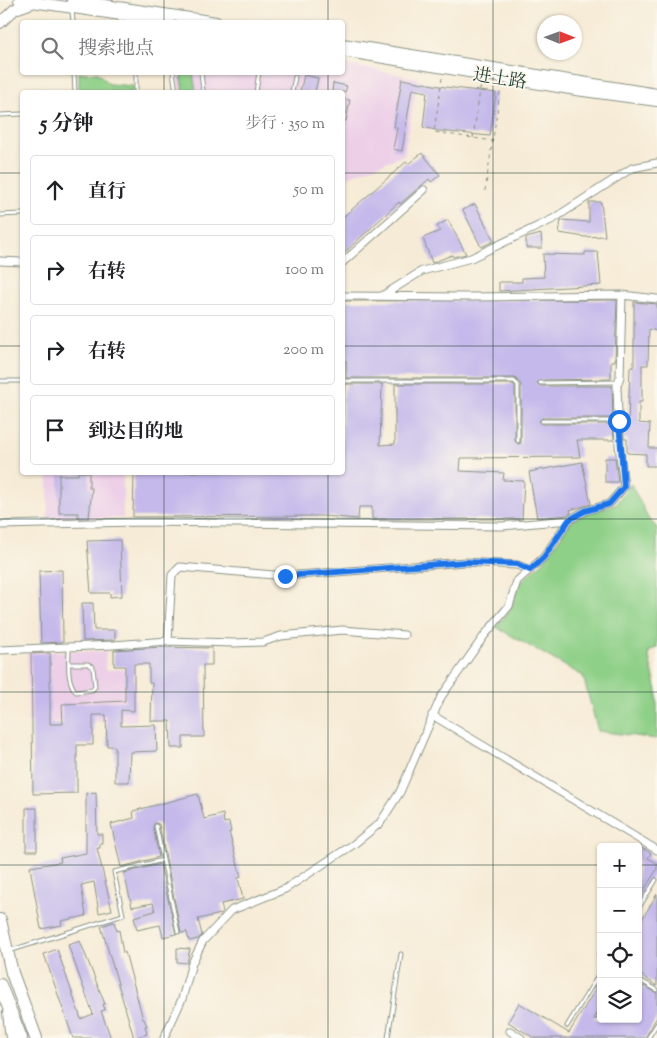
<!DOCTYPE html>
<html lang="zh">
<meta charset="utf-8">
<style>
body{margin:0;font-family:"Sorts Mill Goudy","Noto Serif SC",serif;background:#f6f6f6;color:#202124}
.controls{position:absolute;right:15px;bottom:15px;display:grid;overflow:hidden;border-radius:5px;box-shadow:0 1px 4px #0004}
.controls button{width:45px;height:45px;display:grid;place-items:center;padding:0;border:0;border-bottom:1px solid #e0e0e0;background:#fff;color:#202124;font:25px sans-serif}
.compass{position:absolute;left:537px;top:15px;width:45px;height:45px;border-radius:50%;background:#fff;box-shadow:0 1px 4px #0004;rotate:91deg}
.stop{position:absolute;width:15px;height:15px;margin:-11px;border:4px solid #1a73e8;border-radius:50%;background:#fff}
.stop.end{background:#1a73e8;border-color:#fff;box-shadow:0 1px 5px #0008}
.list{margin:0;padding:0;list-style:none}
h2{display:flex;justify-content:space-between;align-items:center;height:65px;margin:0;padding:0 20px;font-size:21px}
h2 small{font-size:16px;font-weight:400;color:#757577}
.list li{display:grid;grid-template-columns:32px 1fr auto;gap:15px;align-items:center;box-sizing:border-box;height:70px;margin:0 10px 10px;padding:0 10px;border:1px solid #e0e0e0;border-radius:5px}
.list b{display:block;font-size:19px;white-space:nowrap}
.list em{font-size:16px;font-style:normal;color:#757577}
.icon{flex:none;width:28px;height:28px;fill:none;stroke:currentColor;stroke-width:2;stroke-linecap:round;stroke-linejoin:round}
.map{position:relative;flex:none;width:657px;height:1038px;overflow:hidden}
.search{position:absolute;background:#fff;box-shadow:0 1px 4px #0004;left:20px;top:20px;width:325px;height:55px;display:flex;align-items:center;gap:12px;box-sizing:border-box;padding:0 18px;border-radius:5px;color:#757577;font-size:19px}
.panel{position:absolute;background:#fff;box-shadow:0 1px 4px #0004;left:20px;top:90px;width:325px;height:385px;border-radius:5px}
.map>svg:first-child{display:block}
.built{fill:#edd0e8}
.green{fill:#8fd088;stroke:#57865e}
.building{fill:#c5b9eb}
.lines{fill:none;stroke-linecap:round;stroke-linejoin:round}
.lane-casing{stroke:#8a9485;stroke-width:5}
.street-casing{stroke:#8a9485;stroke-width:9}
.secondary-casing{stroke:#8a9485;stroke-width:12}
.highway-casing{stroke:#8a9485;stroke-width:14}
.path{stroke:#8a9485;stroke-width:1;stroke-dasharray:4 4;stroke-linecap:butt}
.lane{stroke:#fff;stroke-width:3}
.street{stroke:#fff;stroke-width:7}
.secondary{stroke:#fff;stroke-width:10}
.highway{stroke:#fff;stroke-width:12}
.route{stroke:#1a73e8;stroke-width:6}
.grid{fill:none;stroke:#1f3d34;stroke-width:1;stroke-opacity:0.55}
.labels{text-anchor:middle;stroke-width:4;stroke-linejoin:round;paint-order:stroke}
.street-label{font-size:18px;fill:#1f3d34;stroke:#fbf7ec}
</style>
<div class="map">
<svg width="657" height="1038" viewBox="0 0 657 1038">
<rect width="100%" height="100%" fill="#fbf7ec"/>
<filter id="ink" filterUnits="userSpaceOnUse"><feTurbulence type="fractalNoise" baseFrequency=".02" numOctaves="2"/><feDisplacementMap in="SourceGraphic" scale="10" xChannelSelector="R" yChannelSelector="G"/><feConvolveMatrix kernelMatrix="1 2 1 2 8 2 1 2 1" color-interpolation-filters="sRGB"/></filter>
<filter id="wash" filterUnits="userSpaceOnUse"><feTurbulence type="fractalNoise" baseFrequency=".0096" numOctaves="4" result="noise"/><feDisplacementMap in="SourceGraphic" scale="20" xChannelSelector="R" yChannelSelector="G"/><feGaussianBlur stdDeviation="1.12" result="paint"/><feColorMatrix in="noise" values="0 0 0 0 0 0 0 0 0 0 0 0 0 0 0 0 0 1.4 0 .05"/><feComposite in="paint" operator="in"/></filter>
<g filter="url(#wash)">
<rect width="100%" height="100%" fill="#f6ebd6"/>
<path class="built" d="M343 64 418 78 404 155 345 178H343L342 92H180L176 73 342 72Z
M48 473H123V518H48Z
M106 651 105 670 135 669 136 721 28 722 27 652Z"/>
<path class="green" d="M79 73H98L109 84 133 86V92H79Z
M181 73H193L196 92H184Z
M631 484 648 518 657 528V647L648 653 657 691V739L598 731 583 676 496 627 511 609 518 585 544 561 570 523 580 515 615 505Z"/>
<g id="blocks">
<path class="building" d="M304 75 318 78 315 92H300Z
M402 79 445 87 496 93 490 136 439 131 423 127 427 92 412 89 402 151 393 149 397 128 394 127Z
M333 83 347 86 345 92H332Z
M342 99 350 100 346 121 342 120Z
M422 153 440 175 431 182 429 179 400 204 399 202 342 255V218L406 162 408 164Z
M589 202H601L605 236 585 237 559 233 561 220 589 222Z
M475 204 494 241 481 247 463 210Z
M448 220 466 254 453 257 452 255 432 263 423 238 440 231 437 226Z
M541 234 542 248H526V238Z
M585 252H598L601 285 499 291V282H522V278L544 277 543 254 585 255Z
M617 300 615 361H611V379L540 380 537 383 540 386H612L613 418H542L539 421 542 424H613L614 440H577L580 457 461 458 460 471 504 473 503 480 524 481 522 519H372V507H359L358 519 323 516 133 517 134 472H342L343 400 346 384H382L380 445 395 444V384H513L515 386V441L518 444 521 443V385L515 378H346V361H342V301Z
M634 302 657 304V331L649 329 648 365H642V402H639V423L650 424 649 448H657V466H646V454L627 453V439H624V423H628L630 367H634Z
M605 458H615L618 482H605Z
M582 462 591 504 570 510 571 513 567 515 537 518 529 472Z
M78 472H89V488H92L89 518H78V513H59V475H78Z
M120 540 122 596 110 597V593H91L87 541Z
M62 570 63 642 41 643 39 571Z
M82 603H93L94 630H115V640L83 641Z
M163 647 212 648V665H203L204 737H183V748H171L170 721H151L152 683H149V664H134V711L121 710V726L156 725 157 751 130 752 129 782H115V748L114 746H107L106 715H93V745H77V793L33 794 31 654 50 653V724H63L62 704 125 701V666H114V650Z
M96 792 97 834H102V843H100V848H97L112 910 99 913 94 882 81 885 86 916 61 921 62 925 41 929 30 867 61 862 60 858 86 853V793Z
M198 794 204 819 223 814 224 823 229 822 231 832H229L241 877 238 878 243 899 221 904 223 912 221 914 198 919 202 935 198 939 189 941 187 932 181 933 159 824 155 823 153 826 159 857 121 867 111 824 134 818 133 811Z
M26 808H37V851H26Z
M638 846 651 853 648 858 657 863V869L638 900Z
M160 864 176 934 163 937 160 925 137 930 134 917 155 911 153 903 132 907 124 873Z
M657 894V986L638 973V926Z
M114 922 117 931 119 930 123 953 125 952 143 1019H144L147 1026H145L147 1034 134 1038 101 926Z
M80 941 105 1004H103L105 1010 101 1011 111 1038H73L44 954 57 949 81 1019 93 1014 68 945Z
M177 948 190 949 187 963 177 962Z
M601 980V1008L594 1019H638V995L644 986 657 993V1017L645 1038H534L508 1022 519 1003 569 1033Z"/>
</g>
</g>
<g filter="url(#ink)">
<use href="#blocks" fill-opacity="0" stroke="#8a9485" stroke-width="1"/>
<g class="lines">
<g class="lane-casing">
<path id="lane" d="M72 11 73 22
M74 72 75 92
M136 72V92
M173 72 176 92
M201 72 203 92
M256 92 259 72
M292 92 295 77
M0 115 22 114
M0 215 22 214
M0 381H22
M342 381H514L518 385V441
M540 383 618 382
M542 421H618
M69 664H88L93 667 95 687 92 690 76 692C66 680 69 663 69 648
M156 826 178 932
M638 909 656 880
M9 951 123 915 114 872 163 860
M599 954 601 956
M638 979 657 990
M567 1026 601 971
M388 1038 401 954
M648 1038 657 1024"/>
</g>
<g class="street-casing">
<path id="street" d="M0 261 22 262
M342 263 424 190
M342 296 468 297 622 295 657 299
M382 296 422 271 471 258 553 219 632 168 657 163
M0 525 137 522 502 526 569 520
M168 641 172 575 180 567 285 576 465 562 517 565 530 570
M0 650 113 645 168 641 233 643 263 642 281 636 342 630 404 635
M432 715 657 850
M510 1031 521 1038
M164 1038 182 999 192 963 203 941 232 910 285 889 354 844 380 823 400 792 441 697 484 636 509 606 517 581 544 557 569 520 585 511 609 504 624 487 619 445 617 385 620 377 622 295"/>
</g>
<g class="secondary-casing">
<path id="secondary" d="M19 0 169 22
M72 0 216 22
M0 23 15 9 32 3
M342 44 657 94
M342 51 576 90 657 101
M8 1013 11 1038"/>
</g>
<g class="highway-casing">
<path id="highway" d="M0 920 12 973 36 1038
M0 985 21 1038"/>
</g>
<path class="path" d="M442 78 434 132 493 141
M473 138 481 83
M485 191 501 86"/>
<use href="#lane" class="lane"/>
<use href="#street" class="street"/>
<use href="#secondary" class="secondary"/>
<use href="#highway" class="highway"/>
</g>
</g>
<g class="lines" filter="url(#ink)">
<path class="route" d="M285 576 465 562 517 564 530 570 544 557 569 520 585 511 609 504 624 487 619 421"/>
</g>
<path class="grid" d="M164 0V22M328 0V22M493 0V1038M164 72V92M328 72V92M0 173H22M342 173H657M0 346H22M342 346H657M164 472V1038M328 472V1038M0 519H657M0 692H657M0 865H601M638 865H657"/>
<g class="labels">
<g class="street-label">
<text transform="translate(500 78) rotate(9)" y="6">进士路</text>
</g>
</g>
</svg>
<div class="controls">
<button>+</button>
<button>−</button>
<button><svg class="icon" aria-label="locate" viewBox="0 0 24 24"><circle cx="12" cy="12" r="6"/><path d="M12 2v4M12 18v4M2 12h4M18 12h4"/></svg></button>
<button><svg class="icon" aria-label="layers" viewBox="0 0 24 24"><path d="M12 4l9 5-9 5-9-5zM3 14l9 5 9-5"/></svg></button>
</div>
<svg class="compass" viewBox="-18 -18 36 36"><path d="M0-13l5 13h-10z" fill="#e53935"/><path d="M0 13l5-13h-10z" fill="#757577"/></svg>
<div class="stop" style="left:619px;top:421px"></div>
<div class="stop end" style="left:285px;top:576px"></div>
<div class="search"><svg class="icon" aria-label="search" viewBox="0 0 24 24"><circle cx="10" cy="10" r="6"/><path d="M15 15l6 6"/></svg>搜索地点</div>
<section class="panel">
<h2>5 分钟<small>步行 · 350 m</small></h2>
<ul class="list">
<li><svg class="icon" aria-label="ahead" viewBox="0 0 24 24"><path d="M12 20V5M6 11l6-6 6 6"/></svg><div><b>直行</b></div><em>50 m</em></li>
<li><svg class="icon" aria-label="right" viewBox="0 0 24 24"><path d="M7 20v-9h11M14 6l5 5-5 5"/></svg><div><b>右转</b></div><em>100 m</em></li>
<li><svg class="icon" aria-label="right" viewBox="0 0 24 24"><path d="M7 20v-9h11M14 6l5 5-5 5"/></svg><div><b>右转</b></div><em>200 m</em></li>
<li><svg class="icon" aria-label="arrive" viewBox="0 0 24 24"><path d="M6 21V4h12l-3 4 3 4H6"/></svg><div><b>到达目的地</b></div></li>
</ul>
</section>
</div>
